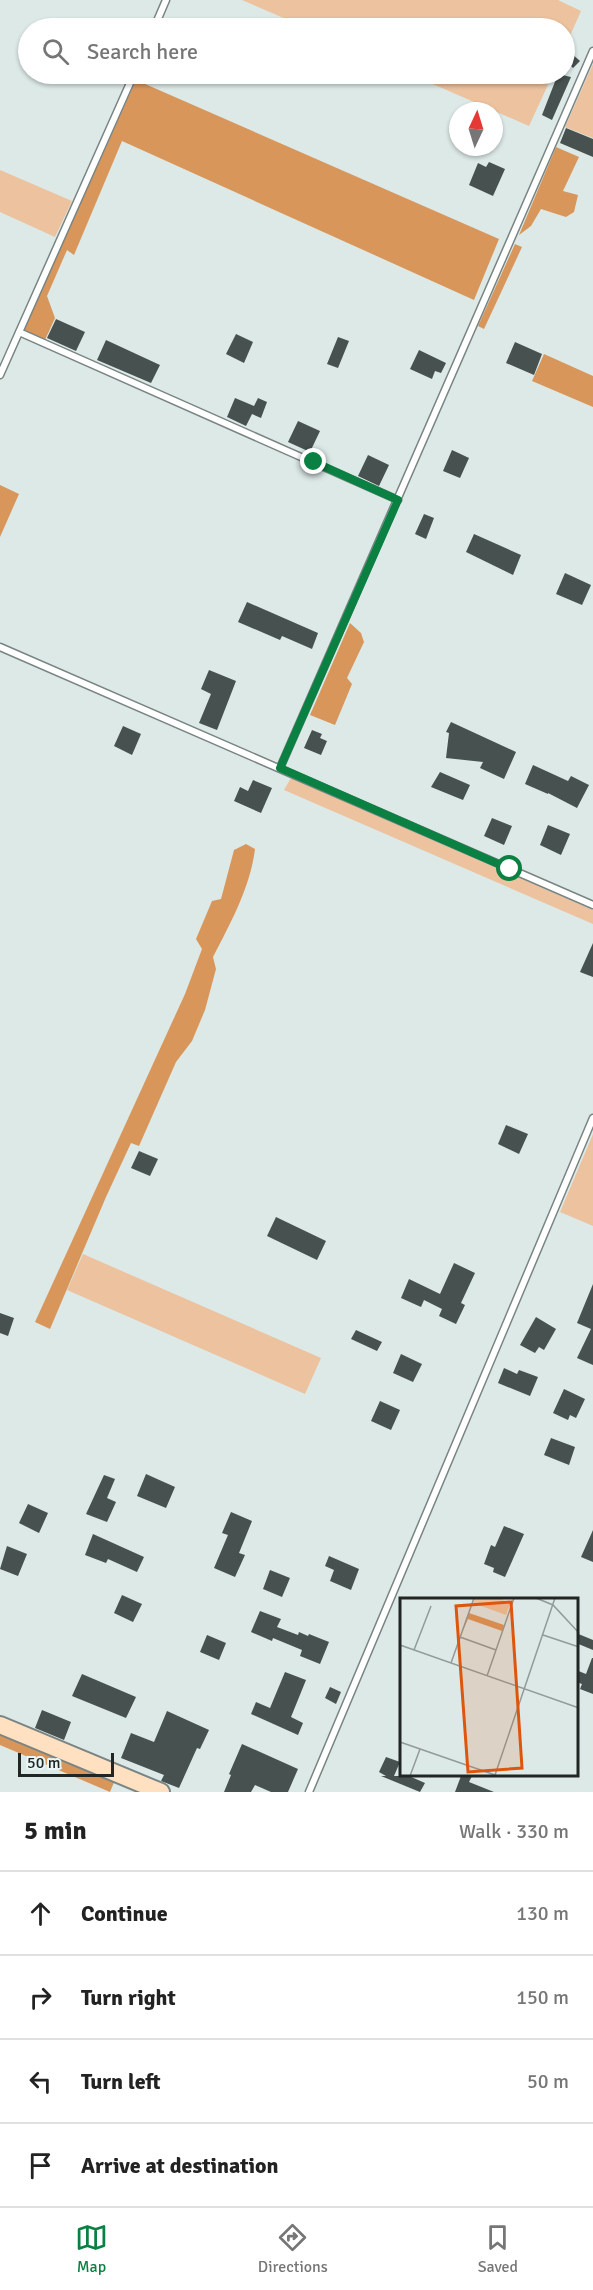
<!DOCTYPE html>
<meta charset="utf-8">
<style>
body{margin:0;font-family:Signika,sans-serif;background:#f6f6f6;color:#222}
.compass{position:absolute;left:449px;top:102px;width:54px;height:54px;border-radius:50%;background:#fff;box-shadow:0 2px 4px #0004;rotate:4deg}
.scale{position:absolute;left:18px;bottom:15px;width:96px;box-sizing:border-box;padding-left:6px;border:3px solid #212625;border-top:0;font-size:16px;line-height:21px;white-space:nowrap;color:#212625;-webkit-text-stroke:4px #e9f6f4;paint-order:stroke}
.stop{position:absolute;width:18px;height:18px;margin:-14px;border:4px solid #0b8043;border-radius:50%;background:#fff}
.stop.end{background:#0b8043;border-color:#fff;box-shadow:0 2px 6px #0008}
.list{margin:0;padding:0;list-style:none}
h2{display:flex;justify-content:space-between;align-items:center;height:78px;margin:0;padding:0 24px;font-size:26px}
h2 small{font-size:20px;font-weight:400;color:#767676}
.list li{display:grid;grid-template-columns:39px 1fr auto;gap:18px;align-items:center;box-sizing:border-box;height:84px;padding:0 24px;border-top:2px solid #e0e0e0}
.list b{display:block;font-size:22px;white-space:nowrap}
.list em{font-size:20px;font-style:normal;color:#767676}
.icon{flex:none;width:33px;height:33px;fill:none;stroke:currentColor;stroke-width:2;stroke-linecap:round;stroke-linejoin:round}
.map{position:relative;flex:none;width:593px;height:1792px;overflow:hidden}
.search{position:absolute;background:#fff;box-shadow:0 2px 4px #0004;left:18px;right:18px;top:18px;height:66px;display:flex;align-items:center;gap:15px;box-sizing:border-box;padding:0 21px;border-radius:33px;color:#767676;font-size:22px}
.sheet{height:414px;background:#fff}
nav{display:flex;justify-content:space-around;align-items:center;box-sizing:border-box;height:84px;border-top:2px solid #e0e0e0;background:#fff;font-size:16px;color:#767676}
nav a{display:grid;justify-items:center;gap:3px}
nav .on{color:#0b8043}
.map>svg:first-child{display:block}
.green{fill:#ecc29f}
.forest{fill:#d8965b}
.building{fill:#465150}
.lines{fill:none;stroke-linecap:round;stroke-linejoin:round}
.lane-casing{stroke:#798483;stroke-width:9}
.secondary-casing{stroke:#798483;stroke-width:20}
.lane{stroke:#fff;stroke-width:6}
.secondary{stroke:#ffe0c1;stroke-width:16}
.route{stroke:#0b8043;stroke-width:8}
.inset-road{fill:none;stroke:#919b99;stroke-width:1.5}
.view{fill:#de560d;fill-opacity:0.15;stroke:#de560d;stroke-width:3}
.inset-edge{fill:none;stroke:#212625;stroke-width:3}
</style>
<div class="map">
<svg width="593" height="1792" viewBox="0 0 593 1792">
<rect width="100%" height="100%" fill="#dce9e7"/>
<path class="green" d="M242 0H558L581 11 565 47 564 28H307Z
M593 64V138L565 127Z
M410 74H553L529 126Z
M0 170 72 201 55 237 0 212Z
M291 778 593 910V924L284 790Z
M593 1134V1226L560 1212Z
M83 1254 321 1358 305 1394 67 1290Z"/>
<path class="forest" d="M136 80 499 239 474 300 122 141 74 255 67 250 47 296 55 318 45 340 24 330Z
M556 147 579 157 563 191 578 195 574 212 566 217 541 209 531 226 519 235Z
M515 244 522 247 484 329 478 326Z
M544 354 593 376V407L532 381Z
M0 485 19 494 0 537Z
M350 623 361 633 364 642 347 678 352 684 335 725 310 715Z
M246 844 255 849C250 888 231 922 213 957L216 969 205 1010 192 1041 176 1062 139 1146 131 1143 106 1197 50 1329 35 1322 185 994 202 949 196 939 212 901 221 899 234 850Z
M0 1730 115 1780 110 1792 0 1745Z"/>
<path class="building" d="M571 53 580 61 573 68 565 60Z
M558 74 571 77 552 120 542 115Z
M566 128 593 139V157L560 143Z
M489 162 505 169 493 196 469 185 478 163 486 167Z
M56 319 85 332 76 351 47 338Z
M236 334 253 342 244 363 226 354Z
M338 337 349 341 338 368 327 364Z
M106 340 160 365 151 383 97 360Z
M515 342 542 354 534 375 506 363Z
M419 350 446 363 441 373 435 371 432 379 410 369Z
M235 398 254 406 258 398 267 402 261 418 252 414 246 426 227 417Z
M298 421 320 431 310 452 288 442Z
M452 450 469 458 460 478 443 471Z
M368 455 389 465 379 486 358 476Z
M424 514 434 518 426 539 415 534Z
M474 534 521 555 513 575 466 552Z
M565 573 591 585 582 605 556 594Z
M247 602 318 633 312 649 282 636 280 640 238 622Z
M209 670 236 681 217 730 199 723 211 694 201 689Z
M451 722 516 752 504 779 480 768 483 762 446 758 449 733 446 732Z
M123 726 141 734 132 755 114 746Z
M312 730 322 734 320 738 327 741 321 755 304 748Z
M533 765 568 781 571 776 589 785 577 808 548 793V794L525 784Z
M440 772 470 785 463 800 431 787Z
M253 780 272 788 261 813 234 801 240 787 248 791Z
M492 818 512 826 504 845 484 836Z
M548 825 570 834 561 855 540 845Z
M593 943V977L580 972Z
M506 1125 528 1134 519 1154 498 1144Z
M139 1151 158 1159 150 1176 131 1168Z
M276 1217 326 1241 317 1260 267 1236Z
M454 1263 475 1273 461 1303 465 1305 456 1324 439 1316 442 1309 424 1300 421 1307 401 1298 409 1279 440 1294Z
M593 1284V1365L577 1358 591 1329 577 1323Z
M0 1313 14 1318 8 1336 0 1333Z
M536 1317 556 1329 544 1350 539 1347 535 1353 520 1345Z
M356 1330 382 1342 377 1351 351 1339Z
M401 1354 422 1364 413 1382 393 1373Z
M504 1368 517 1374 519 1370 538 1377 530 1396 498 1383Z
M564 1389 585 1399 576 1418 570 1415 568 1420 553 1413Z
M380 1401 400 1410 391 1430 371 1421Z
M551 1438 575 1447 569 1465 544 1455Z
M146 1474 175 1487 166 1508 137 1496Z
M104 1475 115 1479 107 1498 116 1502 107 1522 86 1514Z
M28 1504 48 1513 39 1533 19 1523Z
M231 1512 252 1521 239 1553 245 1555 235 1577 214 1568 228 1535 222 1533Z
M504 1526 524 1534 505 1577 493 1572 494 1568 484 1564 491 1545 495 1547Z
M593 1530V1562L581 1557Z
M93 1534 144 1557 137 1572 108 1559 106 1563 85 1555Z
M7 1546 27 1554 18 1576 0 1569Z
M329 1556 359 1569 351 1590 330 1581 334 1570 325 1566Z
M270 1570 290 1578 282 1597 263 1589Z
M122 1595 142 1604 133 1622 114 1613Z
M260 1611 281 1619 277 1627 298 1635 299 1632 308 1636 309 1634 329 1642 320 1664 300 1656 302 1650 273 1638 272 1641 251 1632Z
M576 1633 593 1640V1650L576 1643Z
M207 1635 226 1643 219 1660 200 1652Z
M592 1658H593V1694L580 1689 582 1684 576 1682V1670L586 1674Z
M285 1672 306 1680 291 1717 303 1723 298 1735 251 1714 256 1702 270 1708Z
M82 1674 136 1697 126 1718 72 1696Z
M330 1687 341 1692 336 1704 325 1698Z
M42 1710 71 1722 64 1740 35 1728Z
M167 1711 209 1730 200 1749 197 1748 179 1788 161 1781 164 1775 121 1758 131 1733 154 1742Z
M242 1744 298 1769 288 1792H271L255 1785 251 1792H224L231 1775 229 1774Z
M386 1757 400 1762 394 1776H409L425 1783 420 1792 381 1776H386L379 1772Z
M461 1776H472L469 1782 494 1792H455Z"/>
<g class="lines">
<g class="lane-casing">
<path id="lane" d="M154 28 166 0
M19 332 398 500
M0 375 134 74
M0 647 593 905
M280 768 593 51
M309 1792 593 1118"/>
</g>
<g class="secondary-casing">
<path id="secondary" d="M0 1725 161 1792"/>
</g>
<use href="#lane" class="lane"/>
<use href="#secondary" class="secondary"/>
</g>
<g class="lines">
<path class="route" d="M314 462 398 500 280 768 510 869"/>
</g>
<g transform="translate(400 1598)">
<rect width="178" height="178" fill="#dce9e7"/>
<path d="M74 0H100L110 6 106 17 73 5Z" fill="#ecc29f"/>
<path d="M69 15 104 27 102 33 68 21 60 39Z" fill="#d8965b"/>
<path class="inset-road" d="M136 0 153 7 179 35M143 37 179 49M60 39 96 52M0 47 179 110M14 52 31 8M51 65 74 0M87 78 114 0M0 144 98 178M95 177 155 0M10 178 20 151"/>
<path class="view" d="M111 4 122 170 68 174 56 8Z"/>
<rect width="178" height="178" class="inset-edge"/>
</g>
</svg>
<svg class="compass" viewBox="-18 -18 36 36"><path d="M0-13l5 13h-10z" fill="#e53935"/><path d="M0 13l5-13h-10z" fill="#767676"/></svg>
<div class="scale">50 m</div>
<div class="stop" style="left:510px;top:869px"></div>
<div class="stop end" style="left:314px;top:462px"></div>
<div class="search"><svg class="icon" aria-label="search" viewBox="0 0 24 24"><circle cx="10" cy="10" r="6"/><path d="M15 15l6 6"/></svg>Search here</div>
</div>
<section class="sheet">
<h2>5 min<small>Walk · 330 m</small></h2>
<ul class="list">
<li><svg class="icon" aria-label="ahead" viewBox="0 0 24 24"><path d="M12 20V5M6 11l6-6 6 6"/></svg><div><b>Continue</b></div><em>130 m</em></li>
<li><svg class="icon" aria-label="right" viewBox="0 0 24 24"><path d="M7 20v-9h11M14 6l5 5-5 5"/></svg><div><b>Turn right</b></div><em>150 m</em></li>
<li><svg class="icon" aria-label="left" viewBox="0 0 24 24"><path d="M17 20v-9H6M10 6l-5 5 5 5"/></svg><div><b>Turn left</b></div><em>50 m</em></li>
<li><svg class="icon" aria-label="arrive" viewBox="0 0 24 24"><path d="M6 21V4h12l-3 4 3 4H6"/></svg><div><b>Arrive at destination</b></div></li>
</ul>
</section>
<nav>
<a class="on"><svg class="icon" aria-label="map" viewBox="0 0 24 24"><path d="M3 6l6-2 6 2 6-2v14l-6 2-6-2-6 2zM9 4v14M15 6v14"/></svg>Map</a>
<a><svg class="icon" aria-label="directions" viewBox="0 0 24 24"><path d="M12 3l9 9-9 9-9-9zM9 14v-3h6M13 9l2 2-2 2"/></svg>Directions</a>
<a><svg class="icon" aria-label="saved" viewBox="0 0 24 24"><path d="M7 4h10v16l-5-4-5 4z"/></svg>Saved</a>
</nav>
